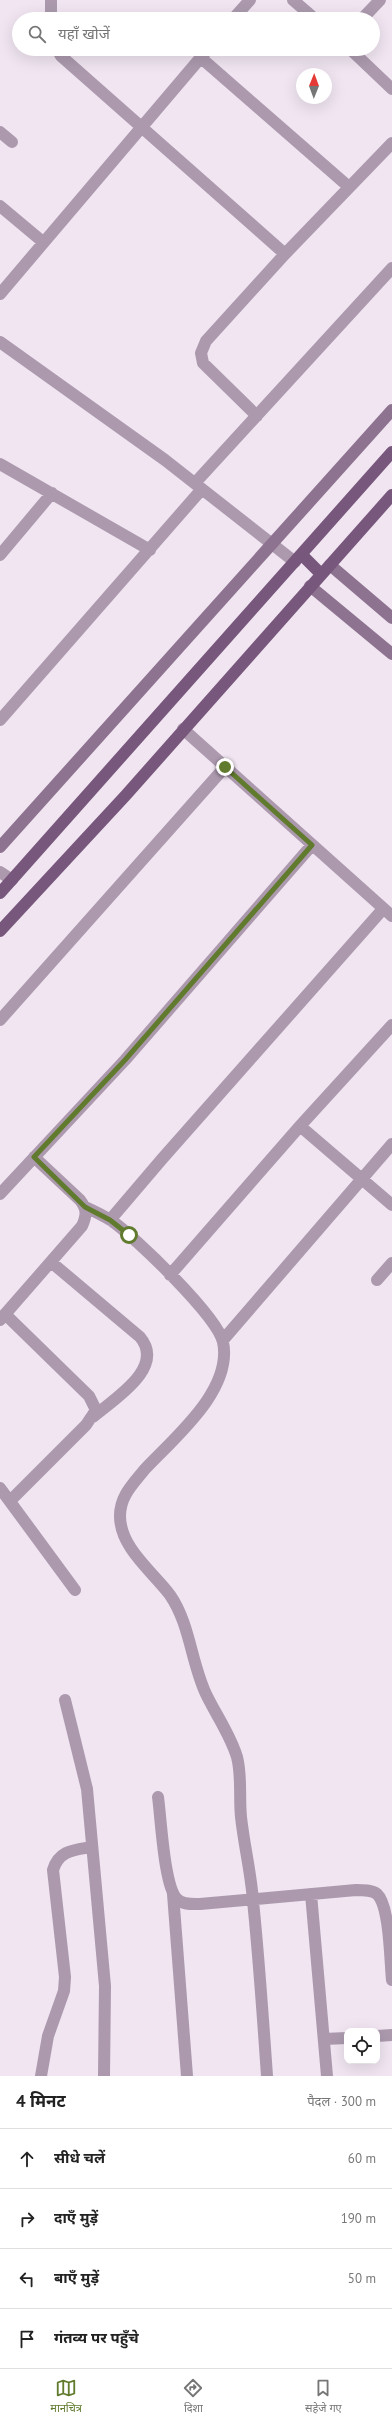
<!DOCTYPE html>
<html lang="hi">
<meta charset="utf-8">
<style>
body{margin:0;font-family:"PT Sans","Noto Sans Devanagari",sans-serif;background:#f2f2f2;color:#222}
.controls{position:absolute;right:12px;bottom:12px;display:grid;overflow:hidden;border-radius:8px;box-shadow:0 4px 16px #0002}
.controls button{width:36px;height:36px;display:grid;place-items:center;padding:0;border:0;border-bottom:1px solid #e0e0e0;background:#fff;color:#222;font:20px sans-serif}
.compass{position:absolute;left:296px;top:68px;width:36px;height:36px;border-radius:50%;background:#fff;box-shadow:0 4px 16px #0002;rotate:1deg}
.stop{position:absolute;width:12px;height:12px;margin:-9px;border:3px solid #617b2e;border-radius:50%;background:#fff}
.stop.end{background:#617b2e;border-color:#fff;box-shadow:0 1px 4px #0008}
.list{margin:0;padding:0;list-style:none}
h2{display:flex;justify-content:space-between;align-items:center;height:52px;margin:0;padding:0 16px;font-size:17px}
h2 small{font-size:13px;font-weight:400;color:#767676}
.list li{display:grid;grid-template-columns:26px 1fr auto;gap:12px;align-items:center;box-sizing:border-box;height:60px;padding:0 16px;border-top:1px solid #e0e0e0}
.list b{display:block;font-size:15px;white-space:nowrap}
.list em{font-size:13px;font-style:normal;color:#767676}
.icon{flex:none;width:22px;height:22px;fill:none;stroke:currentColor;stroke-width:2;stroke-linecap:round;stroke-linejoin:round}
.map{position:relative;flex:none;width:392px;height:2076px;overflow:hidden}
.search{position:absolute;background:#fff;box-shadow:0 4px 16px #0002;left:12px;right:12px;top:12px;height:44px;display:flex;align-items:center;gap:10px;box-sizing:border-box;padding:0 14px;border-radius:22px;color:#767676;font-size:15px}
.sheet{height:292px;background:#fff}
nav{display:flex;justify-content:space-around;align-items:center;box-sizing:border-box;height:56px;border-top:1px solid #e0e0e0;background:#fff;font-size:11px;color:#767676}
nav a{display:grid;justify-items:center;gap:2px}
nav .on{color:#617b2e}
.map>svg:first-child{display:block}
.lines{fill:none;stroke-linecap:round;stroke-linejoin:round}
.street{stroke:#ac99ae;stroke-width:12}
.secondary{stroke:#8e7391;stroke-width:12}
.primary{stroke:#78577c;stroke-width:12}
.route{stroke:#617b2e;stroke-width:5}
</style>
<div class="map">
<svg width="392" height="2076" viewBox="0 0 392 2076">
<rect width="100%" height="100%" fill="#f0e5f1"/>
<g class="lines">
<path class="street" d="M293 0 315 19
M51 19V0
M233 19 250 0
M362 19 380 0
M57 49 61 56 285 254
M350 49 392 89
M200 57 349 187
M0 132 12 142
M0 206 43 242
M0 294 208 49
M0 342 165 460 295 562
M257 416 203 363 201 353 206 341 285 254 392 143
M0 464 150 550
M195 483 392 268
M0 555 52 493
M0 720 202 489
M183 729 392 916
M0 872 12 880
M0 1020 225 767
M300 1126 392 1205
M0 1194 125 1060 312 845
M85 1207C94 1211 104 1216 112 1221 135 1237 217 1316 223 1342 233 1390 175 1437 145 1469 133 1484 120 1496 120 1516 120 1548 153 1572 170 1595 190 1624 191 1662 206 1694 216 1715 230 1734 237 1757 242 1776 239 1797 241 1817 244 1845 251 1873 253 1901 259 1959 263 2018 267 2076
M110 1220 162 1159 383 909
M51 1262 140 1337C166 1368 114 1399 93 1417
M170 1275 300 1126 392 1025
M377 1280 392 1263
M5 1314 89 1396 96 1410 86 1425 10 1501
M0 1320 82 1226C87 1215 87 1209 80 1200L34 1157
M223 1340 392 1144
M0 1488 75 1590
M65 1700 87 1789 105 1986 104 2076
M158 1797C161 1818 164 1886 177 1899 183 1905 192 1904 200 1904L356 1890C363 1890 372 1890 377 1894 390 1906 390 1962 392 1980
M173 1894 187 2076
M311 1894 327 2076
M377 2036 392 2035
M324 2039 347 2038
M41 2076 48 2036 64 1991 65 1977 53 1870C59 1850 74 1850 92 1847"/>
<path class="secondary" d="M330 565 392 618
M310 586 392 654
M0 847 392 410"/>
<path class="primary" d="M302 555 321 574
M0 893 392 452
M0 931 126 795 392 495"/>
</g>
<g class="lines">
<path class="route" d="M129 1235 110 1220 85 1207 34 1157 125 1060 312 845 225 767"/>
</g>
</svg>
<div class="controls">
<button><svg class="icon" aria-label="locate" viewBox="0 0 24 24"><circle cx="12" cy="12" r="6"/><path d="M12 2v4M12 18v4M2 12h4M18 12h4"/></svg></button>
</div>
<svg class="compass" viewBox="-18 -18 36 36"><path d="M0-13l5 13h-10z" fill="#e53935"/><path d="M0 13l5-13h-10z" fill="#767676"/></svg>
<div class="stop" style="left:129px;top:1235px"></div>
<div class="stop end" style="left:225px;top:767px"></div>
<div class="search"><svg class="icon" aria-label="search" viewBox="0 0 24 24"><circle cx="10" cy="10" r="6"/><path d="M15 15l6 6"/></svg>यहाँ खोजें</div>
</div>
<section class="sheet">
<h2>4 मिनट<small>पैदल · 300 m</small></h2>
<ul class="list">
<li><svg class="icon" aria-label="ahead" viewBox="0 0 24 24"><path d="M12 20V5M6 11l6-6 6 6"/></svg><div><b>सीधे चलें</b></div><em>60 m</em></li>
<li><svg class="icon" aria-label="right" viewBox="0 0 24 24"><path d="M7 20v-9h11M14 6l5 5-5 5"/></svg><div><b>दाएँ मुड़ें</b></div><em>190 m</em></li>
<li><svg class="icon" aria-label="left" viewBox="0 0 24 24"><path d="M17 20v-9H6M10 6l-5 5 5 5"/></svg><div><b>बाएँ मुड़ें</b></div><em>50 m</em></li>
<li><svg class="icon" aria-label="arrive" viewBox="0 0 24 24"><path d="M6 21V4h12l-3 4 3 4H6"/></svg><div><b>गंतव्य पर पहुँचे</b></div></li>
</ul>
</section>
<nav>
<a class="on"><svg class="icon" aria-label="map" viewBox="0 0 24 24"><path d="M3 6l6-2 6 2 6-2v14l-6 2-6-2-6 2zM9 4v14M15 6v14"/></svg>मानचित्र</a>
<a><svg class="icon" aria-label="directions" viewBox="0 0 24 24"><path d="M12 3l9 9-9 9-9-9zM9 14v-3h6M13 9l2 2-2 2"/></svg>दिशा</a>
<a><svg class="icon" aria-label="saved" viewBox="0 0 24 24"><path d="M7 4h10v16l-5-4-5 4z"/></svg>सहेजे गए</a>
</nav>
